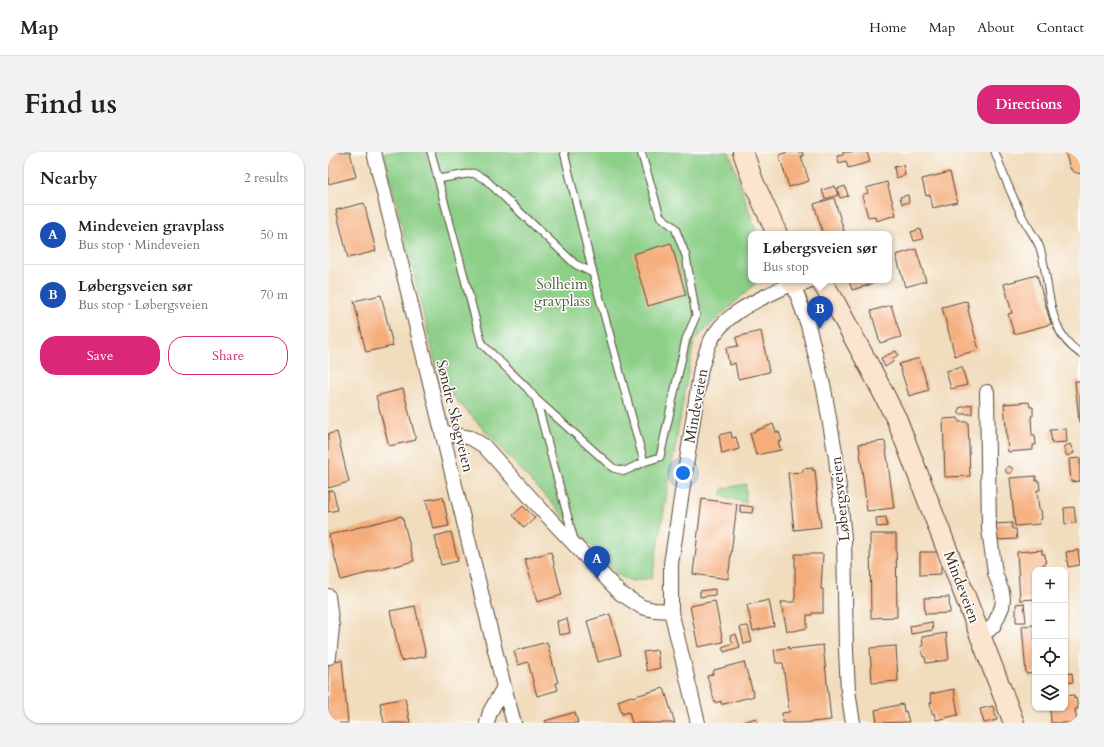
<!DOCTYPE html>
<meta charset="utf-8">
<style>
body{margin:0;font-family:Cardo,serif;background:#f2f2f2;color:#202124}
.controls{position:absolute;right:12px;bottom:12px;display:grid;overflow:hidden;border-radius:8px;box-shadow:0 1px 3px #0004}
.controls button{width:36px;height:36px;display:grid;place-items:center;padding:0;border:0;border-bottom:1px solid #e0e0e0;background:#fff;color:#202124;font:20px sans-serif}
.you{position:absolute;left:355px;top:321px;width:14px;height:14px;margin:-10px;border:3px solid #fff;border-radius:50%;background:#1a73e8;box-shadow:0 0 0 6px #1a73e833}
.badge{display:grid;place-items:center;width:26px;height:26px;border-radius:50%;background:#db2777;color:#fff;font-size:13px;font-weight:700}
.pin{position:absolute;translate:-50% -33px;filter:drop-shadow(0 1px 2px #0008)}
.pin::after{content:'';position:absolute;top:21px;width:14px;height:12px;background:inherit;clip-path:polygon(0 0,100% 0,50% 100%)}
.popup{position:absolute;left:420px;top:79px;width:144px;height:52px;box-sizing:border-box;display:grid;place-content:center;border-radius:8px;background:#fff;filter:drop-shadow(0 1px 3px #0005);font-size:13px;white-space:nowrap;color:#757577}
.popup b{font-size:15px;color:#202124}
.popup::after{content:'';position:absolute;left:50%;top:100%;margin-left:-8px;border:8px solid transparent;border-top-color:#fff}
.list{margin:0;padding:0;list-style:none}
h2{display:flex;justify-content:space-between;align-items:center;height:52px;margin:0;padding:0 16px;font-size:17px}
h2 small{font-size:13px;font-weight:400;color:#757577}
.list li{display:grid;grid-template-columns:26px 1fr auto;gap:12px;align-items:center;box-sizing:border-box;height:60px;padding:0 16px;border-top:1px solid #e0e0e0}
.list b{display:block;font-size:15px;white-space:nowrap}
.list p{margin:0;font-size:13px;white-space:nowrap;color:#757577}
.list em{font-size:13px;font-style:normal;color:#757577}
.actions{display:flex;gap:8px;padding:12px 16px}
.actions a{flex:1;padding:9px 0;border:1px solid #db2777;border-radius:16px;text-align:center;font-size:14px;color:#db2777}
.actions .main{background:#db2777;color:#fff}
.icon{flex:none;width:22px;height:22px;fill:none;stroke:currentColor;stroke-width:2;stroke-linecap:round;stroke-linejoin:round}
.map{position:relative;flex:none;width:752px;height:571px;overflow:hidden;border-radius:16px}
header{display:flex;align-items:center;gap:24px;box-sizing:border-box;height:56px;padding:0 20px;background:#fff;border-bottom:1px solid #e0e0e0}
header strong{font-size:19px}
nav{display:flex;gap:22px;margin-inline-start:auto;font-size:14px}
.intro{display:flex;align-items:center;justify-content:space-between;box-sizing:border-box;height:96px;padding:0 24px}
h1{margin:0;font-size:28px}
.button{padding:10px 18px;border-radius:16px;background:#db2777;color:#fff;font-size:14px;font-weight:700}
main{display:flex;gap:24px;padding:0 24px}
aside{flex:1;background:#fff;border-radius:16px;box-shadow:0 1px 3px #0004}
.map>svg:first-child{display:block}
.green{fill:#8ccf87;stroke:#647c52}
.building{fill:#f5ad7b}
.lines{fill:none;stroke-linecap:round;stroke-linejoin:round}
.lane-casing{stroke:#564536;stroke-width:9}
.street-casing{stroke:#564536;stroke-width:16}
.secondary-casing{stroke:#564536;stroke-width:22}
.highway-casing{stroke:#564536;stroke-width:24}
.lane{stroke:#fff;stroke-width:7}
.street{stroke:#fff;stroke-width:14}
.secondary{stroke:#fce5cf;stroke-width:20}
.highway{stroke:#f7be87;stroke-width:22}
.labels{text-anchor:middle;stroke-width:3;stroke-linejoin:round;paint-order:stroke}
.park-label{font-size:15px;fill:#535c3e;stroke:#fff}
.street-label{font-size:15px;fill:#3b2a1e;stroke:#fff}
</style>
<header>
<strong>Map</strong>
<nav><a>Home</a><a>Map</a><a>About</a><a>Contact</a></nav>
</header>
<div class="intro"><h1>Find us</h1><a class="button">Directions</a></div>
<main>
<aside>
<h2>Nearby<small>2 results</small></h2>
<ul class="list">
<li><span class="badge" style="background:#1a4fb4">A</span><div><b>Mindeveien gravplass</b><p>Bus stop · Mindeveien</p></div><em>50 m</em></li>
<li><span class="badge" style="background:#1a4fb4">B</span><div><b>Løbergsveien sør</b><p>Bus stop · Løbergsveien</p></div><em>70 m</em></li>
</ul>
<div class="actions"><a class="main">Save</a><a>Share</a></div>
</aside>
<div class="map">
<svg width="752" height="571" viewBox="0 0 752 571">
<rect width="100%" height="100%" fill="#fff"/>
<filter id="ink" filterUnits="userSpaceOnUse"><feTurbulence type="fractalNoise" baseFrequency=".025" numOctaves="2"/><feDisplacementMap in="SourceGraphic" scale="8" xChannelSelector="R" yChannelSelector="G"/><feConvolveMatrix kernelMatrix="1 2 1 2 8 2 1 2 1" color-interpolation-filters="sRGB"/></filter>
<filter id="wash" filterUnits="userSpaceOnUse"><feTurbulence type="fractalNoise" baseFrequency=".012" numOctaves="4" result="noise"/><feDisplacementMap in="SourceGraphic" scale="16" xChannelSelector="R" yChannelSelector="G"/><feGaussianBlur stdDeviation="0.9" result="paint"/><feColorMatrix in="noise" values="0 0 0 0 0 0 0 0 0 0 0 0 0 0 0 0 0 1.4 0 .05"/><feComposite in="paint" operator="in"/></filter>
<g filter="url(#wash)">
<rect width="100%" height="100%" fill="#f1dcbc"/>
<path class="green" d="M56 0H401L429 82H423V128H428V131L366 188 324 426 304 429 290 423 112 230Z
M418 332V351L394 344V337Z"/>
<g id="blocks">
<path class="building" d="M0 0H22L28 25 0 32Z
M459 0H474L476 4H473L481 29 461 35 451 3Z
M515 0H539L542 10 520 16 518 9 511 11 509 4 515 3Z
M575 13 577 23 568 26 566 15Z
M622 20 629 50 605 56 602 43 598 44 594 27Z
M559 30 568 63 548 69 547 64 540 65 534 43 540 41 538 36Z
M507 34 510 43 497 47 494 38Z
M517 34 520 44 512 46 509 37Z
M580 43 581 50 574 52 572 45Z
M506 46 516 79 507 82H495L486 52Z
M36 51 48 99 20 106 8 58Z
M592 77 595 87 586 89 583 80Z
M343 91 358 143 320 154 305 102Z
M588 97 598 129 577 135 568 103Z
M709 123 723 172 686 182 680 162 684 161 676 132Z
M521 128H543L544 132 524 138Z
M53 143 65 194 38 200 26 149Z
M637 149 638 150 639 149 641 157 640 158 651 198 627 204 614 155Z
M563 153 573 185 552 191 543 159Z
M433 179 441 220 410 227 407 211 401 213 398 196 410 194 408 185Z
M568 199 570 203 564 207 565 210 557 215 553 206Z
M591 206 601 238 581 244 571 212Z
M634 215 639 233 623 237 618 219Z
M747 229H752V270H751Z
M75 237 88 288 61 294 48 244Z
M701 250 702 255H705V264H703L704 283H707L708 293H705V298L680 300 676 252Z
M644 252V262H631V256Z
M630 266 631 270H640L642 324 617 325 615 267Z
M445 272 448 280H451L454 289 450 290 453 298 428 303 422 281Z
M738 277 739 290 724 291 722 278Z
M9 280 21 330 0 336V282Z
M403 280 404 286 408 285 411 297 394 302 391 283Z
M557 289 566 356 539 359 531 292Z
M742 292 746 301 739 304 735 295Z
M752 306V329L743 330 741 307Z
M677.5 318a3.5 3.5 0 1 1 7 0a3.5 3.5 0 1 1-7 0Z
M485 316V319L487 318 489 339H488L493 375 466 378 460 321 475 320V317Z
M708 324V329H711L712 338H709L711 358H713L714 367 711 368 712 372 687 374 682 326Z
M5 338 10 358 0 360V339Z
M115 345 121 374 105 377 98 348Z
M374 347 409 352 400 427 365 422Z
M412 353 425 355 424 361 412 360Z
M195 354 207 366 196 376 185 363Z
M746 355 748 371 737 372 736 356Z
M74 364 86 409 13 428 1 383Z
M558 365 559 374 549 375 548 366Z
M684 371V377H688L689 387 668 388 667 372Z
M123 380 130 409 113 413 107 384Z
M542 382H568L569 465 543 466Z
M714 398V402H717L718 412H715V418H707V447L692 448 689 400Z
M750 398 752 413 740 415 738 400Z
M223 400 234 443 209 450 197 407Z
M592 400H613V422L592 423Z
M467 402H495L493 437H495V461H484V463H479V476L466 479H459L453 450H467Z
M387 437V443L372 445V439Z
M621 445 622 461 597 462 596 446Z
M441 448 446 474 425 479 419 453Z
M387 449 395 490 370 495 362 454Z
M696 451 698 470H688V452Z
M87 454 98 504 73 509 62 459Z
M282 462 293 503 270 510 259 469Z
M239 467 242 481 231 483 229 469Z
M604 470 605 478 583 482 582 474Z
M707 473V521L698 522 694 474Z
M420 474 424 490 416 492 412 475Z
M618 481 621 507 620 508 598 511 597 505H595L593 494 595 493 594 485Z
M408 482 412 495 396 500 394 495 405 491 402 484Z
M219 490 230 531H228L230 538 209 544 200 510 190 513 186 499Z
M495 493 503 568 475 571H455L454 561 461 560 455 511H448L446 498 461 495V497Z
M568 494 570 529 544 531 542 496Z
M329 498 332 516 319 519 315 500Z
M14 508 20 571H0V510Z
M416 510 426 544 396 552H393V549L387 551 379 524 385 522V520L386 519V518Z
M744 521 745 530 737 531V522Z
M336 536 347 571H304L301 560 294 562 290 549 303 544 304 545Z
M626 537 630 563 608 568 606 561 604 562 602 551 604 550 602 542Z
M746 543V547L748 546 750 557H747L749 571H723L722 556H737V544Z
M77 546 82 571H56L52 551Z
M575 552 576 560 578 559 581 570 549 571 547 558Z
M665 554 669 568 656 571 652 557Z
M247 560 250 571H218L217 569Z
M428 566 429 571H412Z"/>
</g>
</g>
<g filter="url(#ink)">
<use href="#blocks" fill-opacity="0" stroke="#564536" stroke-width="1"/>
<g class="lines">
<g class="lane-casing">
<path id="lane" d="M103 0 154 192 199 236 208 247 285 316 297 319 316 310 265 121 236 0
M313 0 332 64 347 76 358 104 368 164 358 187 332 305 316 310
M667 0C675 22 684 44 694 64 699 75 708 85 712 96 723 131 717 179 752 201
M110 27 145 21 157 27 247 112 265 121
M208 247 246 388"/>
</g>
<g class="street-casing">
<path id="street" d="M46 0 176 535 186 571
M114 280 143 286 156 294 211 355 292 441 314 455 326 458 343 459
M0 444 4 475 1 505
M652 482 661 478 666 473 674 455 675 447 674 440 667 421 661 377 659 240
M159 571 162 560 176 535
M370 571 343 459V412L373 216C376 208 378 200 381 192 396 159 435 146 465 131L480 173 496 237 508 306 516 386 518 498 520 539 525 571"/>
</g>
<g class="secondary-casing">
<path id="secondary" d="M415 0 425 29 449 82
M465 128V131L478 128
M492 128 505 147 547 225 569 268 686 571"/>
</g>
<g class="highway-casing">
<path id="highway" d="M749 0 752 10"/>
</g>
<use href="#lane" class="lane"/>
<use href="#street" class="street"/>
<use href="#secondary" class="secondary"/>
<use href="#highway" class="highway"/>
</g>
</g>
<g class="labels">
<g class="park-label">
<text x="234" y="137">Solheim<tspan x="234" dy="17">gravplass</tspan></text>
</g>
<g class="street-label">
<text transform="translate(368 254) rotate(-80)" y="5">Mindeveien</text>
<text transform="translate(127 264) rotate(76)" y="5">Søndre Skogveien</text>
<text transform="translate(512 347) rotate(-96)" y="5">Løbergsveien</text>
<text transform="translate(634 435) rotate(69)" y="5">Mindeveien</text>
</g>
</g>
</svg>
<div class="controls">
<button>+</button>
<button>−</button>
<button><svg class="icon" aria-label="locate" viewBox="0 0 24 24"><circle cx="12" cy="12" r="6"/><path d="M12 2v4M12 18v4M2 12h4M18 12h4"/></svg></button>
<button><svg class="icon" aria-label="layers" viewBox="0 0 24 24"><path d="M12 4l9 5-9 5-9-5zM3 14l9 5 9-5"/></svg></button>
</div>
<div class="you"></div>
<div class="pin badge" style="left:269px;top:427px;background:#1a4fb4">A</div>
<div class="pin badge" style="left:492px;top:177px;background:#1a4fb4">B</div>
<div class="popup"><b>Løbergsveien sør</b>Bus stop</div>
</div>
</main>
